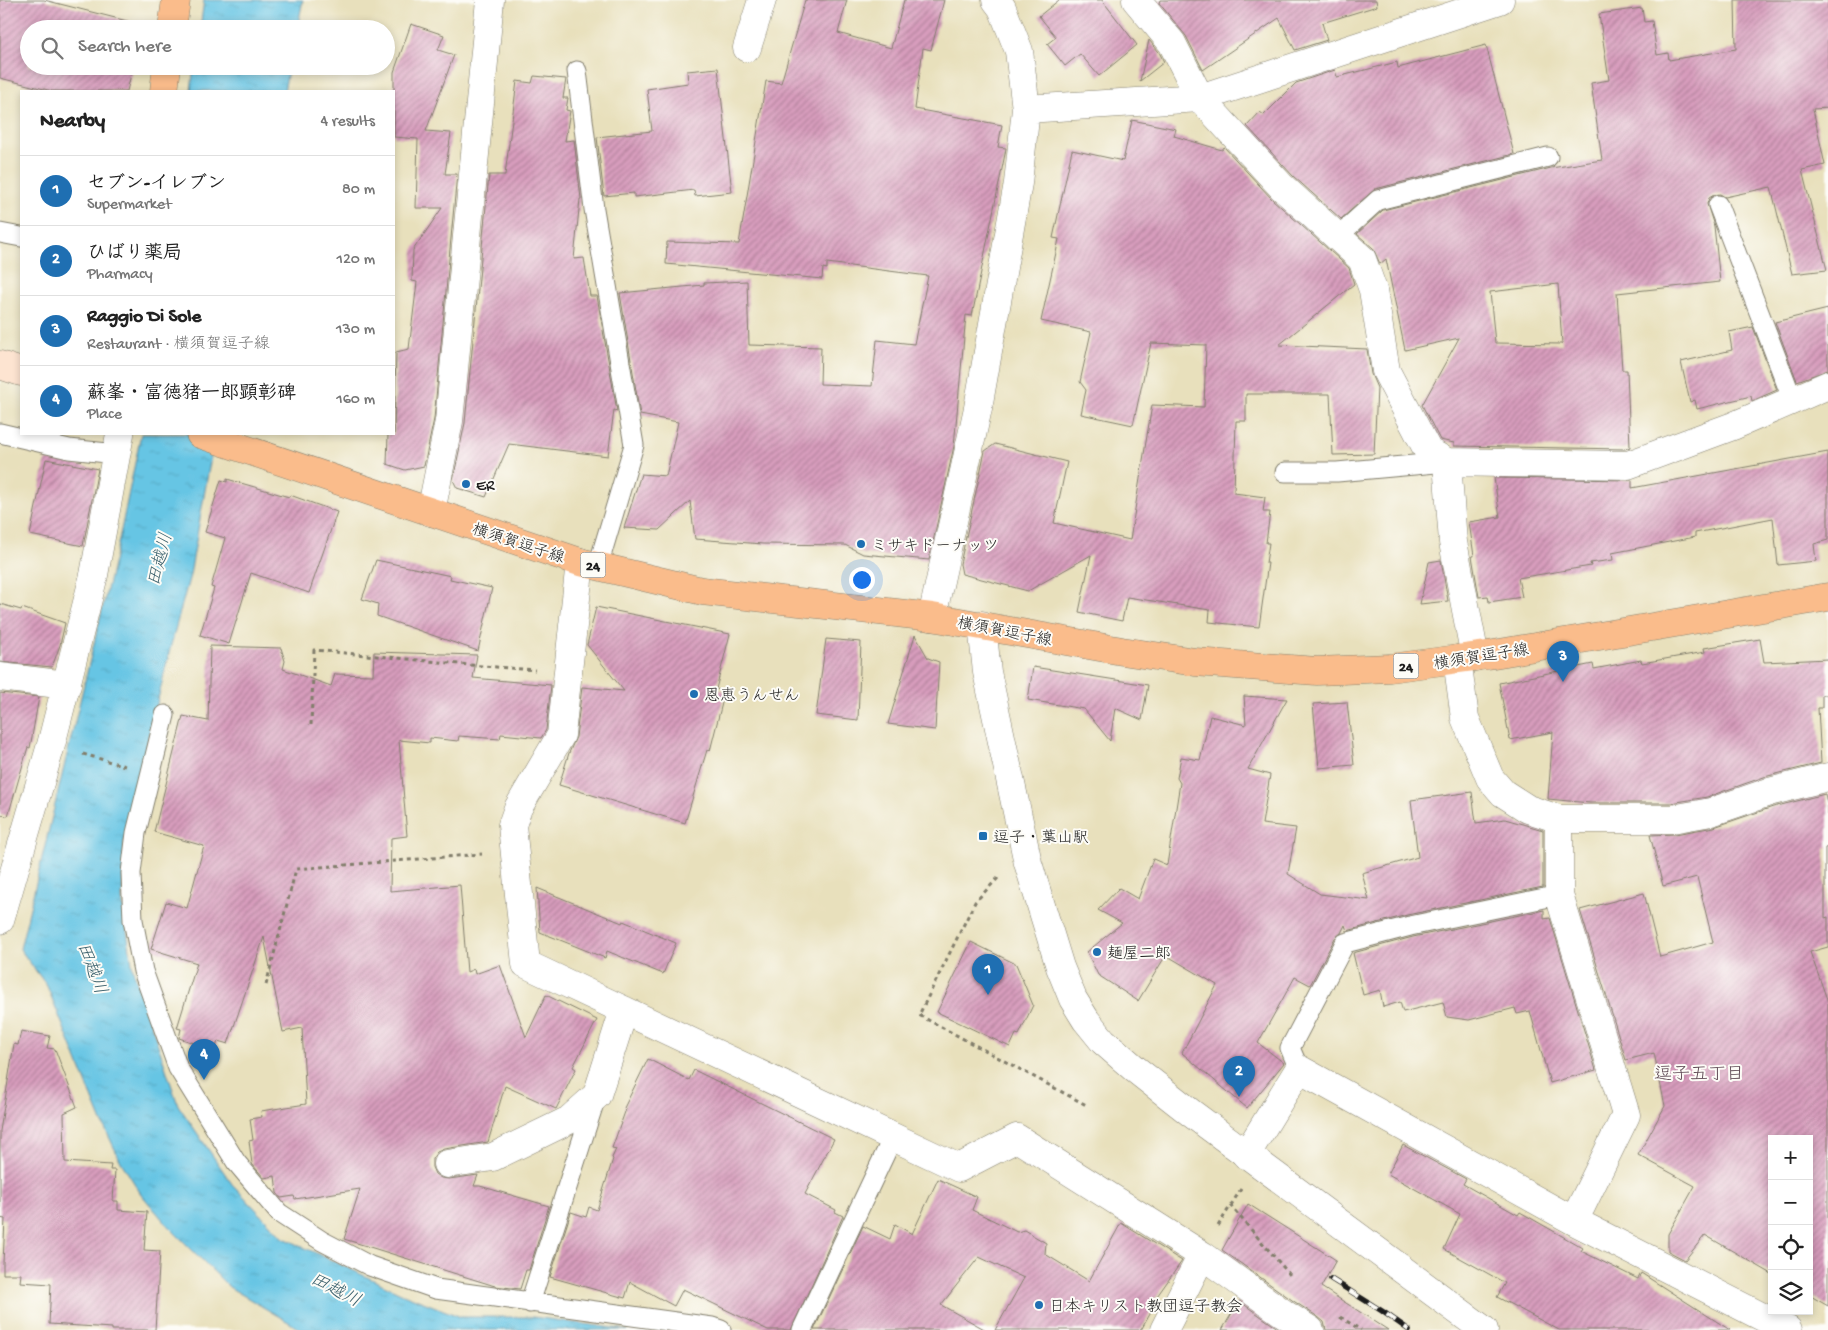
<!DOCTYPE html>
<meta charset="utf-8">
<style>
body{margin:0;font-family:"Gochi Hand","Klee One",sans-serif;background:#f6f6f6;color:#222}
.controls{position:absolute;right:15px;bottom:15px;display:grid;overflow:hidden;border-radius:0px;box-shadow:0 2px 8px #0003}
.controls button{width:45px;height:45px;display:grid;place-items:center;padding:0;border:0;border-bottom:1px solid #e0e0e0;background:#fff;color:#222;font:25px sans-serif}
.you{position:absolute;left:861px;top:579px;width:18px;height:18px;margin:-12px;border:4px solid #fff;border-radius:50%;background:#1a73e8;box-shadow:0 0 0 8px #1a73e833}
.badge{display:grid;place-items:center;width:32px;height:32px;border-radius:50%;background:#1f6fb2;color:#fff;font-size:16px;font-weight:700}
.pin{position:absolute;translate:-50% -41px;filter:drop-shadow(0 1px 2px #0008)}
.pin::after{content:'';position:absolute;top:26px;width:18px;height:15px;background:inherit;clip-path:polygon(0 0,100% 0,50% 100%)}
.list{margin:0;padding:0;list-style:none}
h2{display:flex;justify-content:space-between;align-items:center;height:65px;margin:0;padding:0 20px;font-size:21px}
h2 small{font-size:16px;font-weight:400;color:#767676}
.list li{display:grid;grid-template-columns:32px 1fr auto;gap:15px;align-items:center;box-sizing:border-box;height:70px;padding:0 20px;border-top:1px solid #e0e0e0}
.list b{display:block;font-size:19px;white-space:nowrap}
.list p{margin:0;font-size:16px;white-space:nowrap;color:#767676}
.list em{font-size:16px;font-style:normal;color:#767676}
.icon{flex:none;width:28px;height:28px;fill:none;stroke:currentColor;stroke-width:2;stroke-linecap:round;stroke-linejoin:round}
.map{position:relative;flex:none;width:1828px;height:1330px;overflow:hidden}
.search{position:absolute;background:#fff;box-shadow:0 2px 8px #0003;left:20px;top:20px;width:375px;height:55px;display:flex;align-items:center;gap:12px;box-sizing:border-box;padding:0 18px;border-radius:28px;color:#767676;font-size:19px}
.panel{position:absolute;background:#fff;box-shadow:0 2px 8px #0003;left:20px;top:90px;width:375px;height:345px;border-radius:0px}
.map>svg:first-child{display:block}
.water{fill:url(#water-ripples);stroke:#417080}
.building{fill:url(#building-hatch);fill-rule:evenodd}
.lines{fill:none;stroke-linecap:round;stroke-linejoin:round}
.service-casing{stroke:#827e6c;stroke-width:21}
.minor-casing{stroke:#827e6c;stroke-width:29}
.tertiary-casing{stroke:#827e6c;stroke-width:29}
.secondary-casing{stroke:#827e6c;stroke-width:29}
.primary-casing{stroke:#827e6c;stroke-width:29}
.path{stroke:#827e6c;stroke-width:3;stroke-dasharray:4 4;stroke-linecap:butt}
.service{stroke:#fff;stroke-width:19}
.minor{stroke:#fff;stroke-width:28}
.tertiary{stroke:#fff;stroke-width:28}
.secondary{stroke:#fde4d1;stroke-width:28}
.primary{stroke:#fabc8b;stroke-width:28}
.rail-casing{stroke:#1c1c1c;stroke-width:5.5}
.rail{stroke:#fdfcf7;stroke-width:4;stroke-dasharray:11;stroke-linecap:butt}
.poi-dot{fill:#1f6fb2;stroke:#fdfcf7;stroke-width:2}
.labels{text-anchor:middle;stroke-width:4;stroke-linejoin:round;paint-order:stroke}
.shield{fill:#fdfcf7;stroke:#605f5e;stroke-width:1}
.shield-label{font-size:15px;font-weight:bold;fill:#1c1c1c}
.poi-label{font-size:16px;fill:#1c1c1c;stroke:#fdfcf7;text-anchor:start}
.street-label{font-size:16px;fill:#1c1c1c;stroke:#fdfcf7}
.water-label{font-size:18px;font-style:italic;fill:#3a606c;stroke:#fdfcf7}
.neighbourhood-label{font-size:18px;fill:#5e4954;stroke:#fdfcf7}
</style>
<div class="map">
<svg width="1828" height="1330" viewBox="0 0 1828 1330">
<defs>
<pattern id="water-ripples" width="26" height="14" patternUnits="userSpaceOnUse" patternTransform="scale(1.25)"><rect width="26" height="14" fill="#66c5e4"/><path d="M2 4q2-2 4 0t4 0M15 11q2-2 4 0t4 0" fill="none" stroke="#58a9c3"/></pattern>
<pattern id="building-hatch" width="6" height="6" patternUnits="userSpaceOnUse" patternTransform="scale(1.25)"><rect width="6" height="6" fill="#d89dbd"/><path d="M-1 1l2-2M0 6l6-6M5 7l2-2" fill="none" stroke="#ae7f99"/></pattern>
</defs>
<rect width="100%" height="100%" fill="#fdfcf7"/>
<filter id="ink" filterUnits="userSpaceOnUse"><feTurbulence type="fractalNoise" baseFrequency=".02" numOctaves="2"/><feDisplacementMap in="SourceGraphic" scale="10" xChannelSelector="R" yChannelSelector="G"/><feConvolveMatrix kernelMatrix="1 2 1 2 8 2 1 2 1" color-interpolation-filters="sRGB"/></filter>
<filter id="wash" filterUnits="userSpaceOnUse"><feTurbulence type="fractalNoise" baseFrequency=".0096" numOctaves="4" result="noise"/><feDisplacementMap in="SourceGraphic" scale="20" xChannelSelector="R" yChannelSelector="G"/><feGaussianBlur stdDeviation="1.12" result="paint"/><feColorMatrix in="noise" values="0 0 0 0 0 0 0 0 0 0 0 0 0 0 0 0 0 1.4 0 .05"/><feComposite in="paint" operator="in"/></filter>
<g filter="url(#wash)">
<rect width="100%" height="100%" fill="#e8e0bc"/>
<path class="water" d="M204 0H303L297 29H200Z
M194 66H289L284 91H191Z
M141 434H215L190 575 171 645 124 841 122 899 133 970 178 1105 232 1184 282 1237 403 1294 461 1317H533L628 1330H302L229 1287 169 1227 141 1194 121 1162 102 1122 47 986 20 949 119 540Z"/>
<g id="blocks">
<path class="building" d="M0 0H44L143 25 142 29H29V66H133L127 91H52L0 78Z
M805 0H847L838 33 891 48 904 0H944L931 50 923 48 915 109 1002 125 998 147 1006 148 1005 154 972 316 966 315 954 446 929 560 863 554 845 545 763 544 695 539 690 501 659 530 624 528 641 474 666 476 678 422 640 415 620 293 704 285V283L747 281 749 345 821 347 820 384 872 386 877 340 914 344 928 276 827 263V269L823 268 822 279 666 264 667 242 739 244 766 81 781 83Z
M1059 0H1102L1137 45 1099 76 1080 54 1065 66 1047 44 1056 37 1039 16Z
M1160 0H1376L1377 6 1322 23 1327 40 1295 50 1279 18 1203 70 1186 36 1159 3Z
M1735 0H1828V108L1813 109 1825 165 1802 170 1827 270 1792 274 1771 187 1725 197 1720 194 1714 195 1709 198 1707 204 1714 226 1720 282 1617 293 1622 370H1627L1630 447 1625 449 1454 446V443L1440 440 1422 405 1459 338 1405 350 1386 259 1380 264 1373 248 1357 234 1383 210 1551 168 1602 160 1591 83 1609 80 1599 14 1642 8 1644 22 1652 21 1657 55 1668 53 1669 60 1736 49ZM1558 284 1562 344 1495 343 1490 292Z
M411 24 444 35 438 50 454 55 426 131 451 133 445 174H457L434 419 424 466 405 470 387 464 388 434H394L396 352 409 349 417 282 412 281 413 250 442 208H416L418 139 394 137V72Z
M1149 40 1159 52 1164 62 1140 81Z
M1486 45 1514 154 1375 189 1341 219 1293 176 1247 126 1260 112 1264 115 1296 83 1335 70 1337 77 1397 62 1398 68Z
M718 68 732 192 695 196 694 190 634 197V193L604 196 597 137 652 131 647 89 688 83 687 71Z
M534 76 566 79 563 98H568L566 110 570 111 565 141 574 140 581 199H580L574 259 584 258 590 296H597L617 411 614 410 608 456 509 444 486 497 457 488 453 480 465 423 489 175H505L517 81 532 83Z
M1132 120 1176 129 1174 136 1222 150 1224 147 1272 199 1349 268 1354 284 1279 345 1367 349 1371 374 1377 388 1374 454 1333 455 1330 394H1246V421H1236L1234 493 1265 497 1263 512H1270L1266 543H1269L1266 563H1268L1259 627 1209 622 1210 610 1127 597 1122 621 1079 612 1091 555 1028 591 962 574 960 564 985 451 995 444 1067 462 1054 523 1130 540 1152 405 1204 407 1206 345 1151 343 1133 425 1081 414 1086 390 1080 382 1091 332 1041 321 1059 239 1053 238 1072 150 1123 161Z
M1828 309V370L1797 381 1775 322Z
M1753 327 1777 390 1752 401 1751 396 1697 409 1695 400 1690 402 1681 362 1732 350 1729 332Z
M1828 452V540L1814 544 1816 561 1778 565 1773 518 1695 533V537L1612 553 1613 560 1590 563 1591 566 1518 578 1522 597 1489 602 1488 596 1479 597 1472 556H1474L1469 522 1500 517 1494 478 1632 480V488Z
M46 459 98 469 83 546 30 535Z
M227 479 289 497 290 495 337 512 309 593 251 573 229 644 200 635 214 588 211 587 225 538 205 532 221 480 227 482Z
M376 560 451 576 450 579 492 588 478 651 377 616 378 604 362 599Z
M1441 560 1448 601 1420 604 1429 562Z
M0 604 21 610 22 608 65 623 60 645 52 667 0 662Z
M596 607 730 634 716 689 725 691 710 751 707 750 685 823 559 785 569 753 576 737 582 687 624 691 587 645Z
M915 635 928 658 939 662 935 730 888 724Z
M826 639 861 642 858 720 816 715Z
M1760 639 1764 662 1828 659V695H1822V708H1818L1821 763 1764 777 1707 797 1671 803H1590L1548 799 1553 732 1510 740 1499 683 1593 664 1594 669 1641 660 1642 663 1705 652 1704 648Z
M210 646 281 648 285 661 283 669 331 686 335 674 373 675 374 652 477 655 473 678 551 685 546 730 541 738 501 734 500 739 459 736 458 741 430 738V743L399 740 407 836 391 838 390 891 460 885 467 972 474 969 475 974 500 965 526 1037 546 995 597 1020 573 1067 576 1069 556 1109 505 1086 488 1142 444 1149 437 1152 432 1159V1167L435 1174 441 1178 449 1179 478 1175 474 1186H480L549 1206 529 1270H526L520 1289 495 1286 344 1239 360 1189 295 1199 294 1196 281 1198 277 1193 275 1176 264 1178 252 1164 249 1141 253 1140 250 1119 262 1117 261 1111 306 1104 302 1028 283 1032 264 937 228 1044 218 1041 215 1050 179 1038 181 1029 177 1028 197 963 151 949 166 902 187 908 204 846 154 832 183 716 208 721Z
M1033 667 1148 685 1142 720 1115 708 1110 741 1084 709 1028 700Z
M0 693 39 697 30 748 28 747 8 816 0 815Z
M1244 696 1287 699 1248 769 1270 775 1262 824 1296 828 1288 874 1320 894 1369 900 1362 873 1418 857 1411 800 1472 792 1476 823 1505 819 1543 830V887L1407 915 1347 931 1345 925 1341 933 1335 938 1310 985 1295 977 1258 1043 1284 1063 1247 1108 1182 1053 1217 985 1166 955 1138 1001 1098 975 1087 952 1122 923 1098 910 1119 888 1138 899 1153 859 1167 865 1180 783 1177 778 1181 757 1200 760 1210 716 1246 725Z
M1347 702 1354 765 1319 768 1313 704Z
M1825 794 1828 807V847L1825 848V918L1828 917V947L1810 952 1828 1002V1306L1809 1295V1139H1772V1274L1705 1235 1685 1260 1668 1251V1234L1695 1186 1638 1155 1665 1106 1654 1053 1626 1060 1580 910 1644 893 1660 957 1713 942 1697 877 1663 886 1650 835 1675 834 1714 827 1773 807Z
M537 888 622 923 623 921 676 943 663 974 607 951 605 958 540 932Z
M1544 910V919L1550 918 1596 1070 1550 1083 1530 1011 1517 1014 1515 1008 1469 1020 1447 1017 1443 1002 1403 1012 1400 1002 1383 1007 1380 990 1363 995 1353 953 1413 937Z
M971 942 1016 964 1033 1005 1019 1035 1016 1034 1010 1047 937 1012Z
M21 1031 50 1036 47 1048 55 1049 77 1107 64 1113 65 1162 111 1165 110 1170H115L113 1201H118V1210L147 1212 144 1250 160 1251 155 1330H112V1328L49 1324 51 1284 20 1282 21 1274H3V1263L5 1219 0 1218V1131L14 1044 18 1045Z
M648 1059 689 1080 694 1070 834 1139 805 1194 836 1210 835 1212 843 1216 791 1330H768L683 1289 674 1306 630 1282 625 1298 550 1277 571 1212 586 1217 589 1207 597 1210 613 1159 612 1158 616 1149 612 1148 626 1109 624 1108Z
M1403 1145 1466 1179 1463 1184 1518 1215 1520 1212 1583 1248 1581 1251 1638 1279 1641 1273 1730 1330H1559L1497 1297 1505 1283 1444 1249 1460 1214 1388 1174Z
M938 1179 977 1197 972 1210 1017 1232 1024 1230 1046 1243 1045 1254 1089 1281 1121 1223 1182 1261 1155 1299 1154 1307 1141 1330H995L1024 1278 979 1257 941 1305 986 1330H814L863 1226 890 1239 895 1224 912 1234Z
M1248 1204 1336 1260 1321 1287 1388 1330H1326L1324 1322 1318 1317 1292 1300 1222 1250Z
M1239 1301 1279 1329V1330H1222Z"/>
</g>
</g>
<g filter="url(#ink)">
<use href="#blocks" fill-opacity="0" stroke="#827e6c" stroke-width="1"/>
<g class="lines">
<g class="service-casing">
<path id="service" d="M577 71 594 209 634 445 598 566
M1718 205 1793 401
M0 233 21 237
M1337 237 1378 200 1548 157
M0 433 69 449 117 454
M1285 472H1337L1447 462
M165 715 136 833 131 873 133 920 143 971 178 1068 236 1162 279 1213 322 1241 370 1266 436 1289 712 1327 721 1330
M1299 1069 1290 1048 1345 943 1410 926 1559 895
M530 1303 596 1097
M802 1330 893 1137"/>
</g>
<g class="minor-casing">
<path id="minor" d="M1136 0 1172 43 1200 98 1282 187 1362 259 1373 290 1386 371 1428 451 1447 462 1453 542 1475 657
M747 48 762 0
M1026 109 1200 98 1500 0
M1447 462 1628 465 1733 426 1828 385
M431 512 449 421 490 0
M580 562 561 735 518 808 512 825 526 964 959 1168 1017 1138 1202 1255 1283 1313 1310 1330
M932 617 978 408 1018 183 1026 109 1019 51 1002 8 996 0
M1457 659 1465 718 1490 778 1503 793 1528 809 1559 819H1672L1711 812 1769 792 1828 777
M0 677 67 685
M1559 819V895L1626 1115 1574 1221
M0 920 51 745 94 575 120 434
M1246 1155 1299 1069 1574 1221 1788 1330
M447 1164 493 1157 569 1120 597 1095 624 1010
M1164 1330 1202 1255"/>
</g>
<g class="tertiary-casing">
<path id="tertiary" d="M982 625 987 672 1028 863 1060 967 1073 999 1086 1020 1103 1041 1135 1069 1191 1113 1484 1330"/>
</g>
<g class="secondary-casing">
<path id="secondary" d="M0 365 21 372"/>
</g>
<g class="primary-casing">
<path id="primary" d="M172 29 176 0
M164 91 167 66
M200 434 580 562 702 591 932 617 1122 651 1195 662 1317 671 1390 668 1488 655 1828 597"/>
</g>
<path class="path" d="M311 725 314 650 470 665 535 670
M83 754 125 766
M998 878 975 902 919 1015 1088 1106
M266 985 296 869 482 854
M1230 1205 1290 1275
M1218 1226 1241 1189
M1340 1317 1361 1330"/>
<use href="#service" class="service"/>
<use href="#minor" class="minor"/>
<use href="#tertiary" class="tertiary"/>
<use href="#secondary" class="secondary"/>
<use href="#primary" class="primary"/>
<g class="rail-casing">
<path id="rail" d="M1331 1279 1382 1311 1409 1330"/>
</g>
<use href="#rail" class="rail"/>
</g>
</g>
<g class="poi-dot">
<circle cx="466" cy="484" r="5"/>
<circle cx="861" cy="544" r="5"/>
<circle cx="694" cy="694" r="5"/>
<rect x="978" y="831" width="10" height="10" rx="2.5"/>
<circle cx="1097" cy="952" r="5"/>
<circle cx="1039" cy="1305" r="5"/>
</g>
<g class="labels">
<g class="shield">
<rect x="580.5" y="552.5" width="25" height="25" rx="4"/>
<rect x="1393.5" y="653.5" width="25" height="25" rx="4"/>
</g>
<g class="shield-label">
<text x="593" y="570">24</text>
<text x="1406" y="671">24</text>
</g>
<g class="poi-label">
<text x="476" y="490">ER</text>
<text x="871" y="550">ミサキドーナッツ</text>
<text x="704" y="700">恩恵うんせん</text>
<text x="993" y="842">逗子・葉山駅</text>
<text x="1107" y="958">麺屋二郎</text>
<text x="1049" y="1311">日本キリスト教団逗子教会</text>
</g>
<g class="street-label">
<text transform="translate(519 542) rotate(18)" y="6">横須賀逗子線</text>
<text transform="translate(1005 630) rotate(11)" y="6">横須賀逗子線</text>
<text transform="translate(1481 655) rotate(-9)" y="6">横須賀逗子線</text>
</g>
<g class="water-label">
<text transform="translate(159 559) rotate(-76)" y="6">田越川</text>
<text transform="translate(93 968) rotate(69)" y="6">田越川</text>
<text transform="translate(336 1289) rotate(27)" y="6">田越川</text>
</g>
<g class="neighbourhood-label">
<text x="1699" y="1079">逗子五丁目</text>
</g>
</g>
</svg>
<div class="controls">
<button>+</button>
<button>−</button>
<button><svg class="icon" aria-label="locate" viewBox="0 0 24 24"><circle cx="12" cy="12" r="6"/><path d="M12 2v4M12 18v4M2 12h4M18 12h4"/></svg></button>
<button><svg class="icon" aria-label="layers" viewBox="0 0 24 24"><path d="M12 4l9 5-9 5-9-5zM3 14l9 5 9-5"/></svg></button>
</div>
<div class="you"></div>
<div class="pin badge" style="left:988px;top:995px">1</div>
<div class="pin badge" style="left:1239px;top:1097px">2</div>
<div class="pin badge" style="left:1563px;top:682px">3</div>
<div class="pin badge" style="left:204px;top:1080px">4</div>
<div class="search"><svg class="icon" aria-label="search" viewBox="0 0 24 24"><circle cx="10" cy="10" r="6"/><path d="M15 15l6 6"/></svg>Search here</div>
<section class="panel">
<h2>Nearby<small>4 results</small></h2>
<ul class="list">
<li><span class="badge">1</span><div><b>セブン-イレブン</b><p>Supermarket</p></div><em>80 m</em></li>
<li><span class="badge">2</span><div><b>ひばり薬局</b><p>Pharmacy</p></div><em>120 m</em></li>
<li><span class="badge">3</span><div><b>Raggio Di Sole</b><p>Restaurant · 横須賀逗子線</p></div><em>130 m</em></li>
<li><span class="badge">4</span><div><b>蘇峯・富徳猪一郎顕彰碑</b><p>Place</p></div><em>160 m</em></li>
</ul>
</section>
</div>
